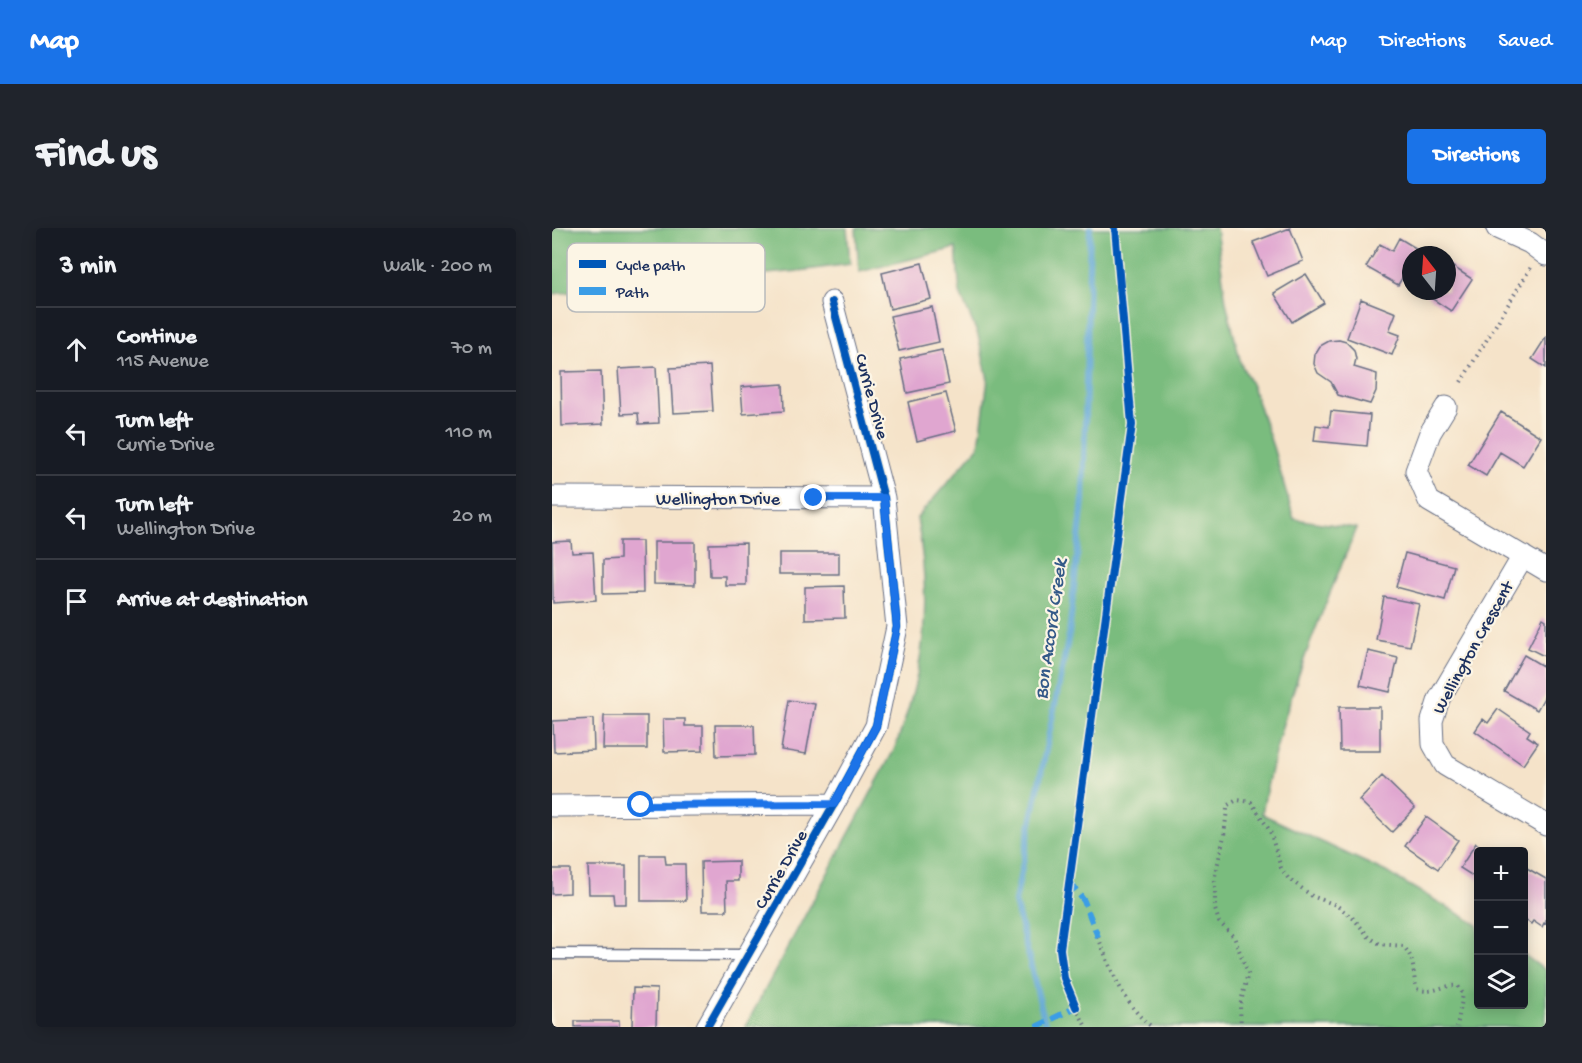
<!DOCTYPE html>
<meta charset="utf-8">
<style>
body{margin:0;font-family:"Gochi Hand",sans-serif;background:#20242c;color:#f1f3f6}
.controls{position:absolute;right:18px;bottom:18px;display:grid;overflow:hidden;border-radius:6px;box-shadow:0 3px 15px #0003}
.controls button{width:54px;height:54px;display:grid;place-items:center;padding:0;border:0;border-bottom:2px solid #363941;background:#171b24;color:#f1f3f6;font:30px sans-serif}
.compass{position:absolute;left:850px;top:18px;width:54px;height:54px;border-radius:50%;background:#171b24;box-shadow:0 3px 15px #0003;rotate:343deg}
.stop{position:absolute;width:18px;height:18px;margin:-14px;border:4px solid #1a73e8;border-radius:50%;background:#fff}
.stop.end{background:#1a73e8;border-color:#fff;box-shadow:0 2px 6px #0008}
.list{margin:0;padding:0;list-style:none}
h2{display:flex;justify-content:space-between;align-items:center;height:78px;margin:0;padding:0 24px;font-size:26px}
h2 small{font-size:20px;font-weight:400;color:#9ea1a6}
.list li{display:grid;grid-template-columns:39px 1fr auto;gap:18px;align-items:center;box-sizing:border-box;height:84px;padding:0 24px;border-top:2px solid #363941}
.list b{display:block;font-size:22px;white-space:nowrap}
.list p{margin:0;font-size:20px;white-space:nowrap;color:#9ea1a6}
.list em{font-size:20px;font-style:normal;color:#9ea1a6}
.icon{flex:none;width:33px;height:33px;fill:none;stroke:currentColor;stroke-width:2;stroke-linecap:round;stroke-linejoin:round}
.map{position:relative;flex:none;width:994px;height:799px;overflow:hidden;border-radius:6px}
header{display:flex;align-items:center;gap:36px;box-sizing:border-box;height:84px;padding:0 30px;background:#1a73e8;color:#fff}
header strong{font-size:28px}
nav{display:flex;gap:33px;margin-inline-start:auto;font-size:21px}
.intro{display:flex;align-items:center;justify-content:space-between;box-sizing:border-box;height:144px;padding:0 36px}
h1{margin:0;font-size:42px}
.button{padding:15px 27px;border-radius:6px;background:#1a73e8;color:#fff;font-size:21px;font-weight:700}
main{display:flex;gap:36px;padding:0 36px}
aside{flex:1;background:#171b24;border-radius:6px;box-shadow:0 3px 15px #0003}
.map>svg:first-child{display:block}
.forest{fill:#7abc7e;stroke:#4a766e;stroke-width:1.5}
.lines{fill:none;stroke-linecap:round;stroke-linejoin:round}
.stream{stroke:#60a7d6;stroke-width:6}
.building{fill:#e0a6d0}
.service-casing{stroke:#676e83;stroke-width:13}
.minor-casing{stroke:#676e83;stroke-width:23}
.path{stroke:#676e83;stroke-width:4;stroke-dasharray:1.5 4.5;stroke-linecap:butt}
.service{stroke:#fff;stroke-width:10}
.minor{stroke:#fff;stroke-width:21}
.quiet{stroke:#3b9de6;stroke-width:6;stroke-dasharray:12 6;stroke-linecap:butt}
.cycleway-casing{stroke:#fcf5e5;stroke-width:11}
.cycleway{stroke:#0057b8;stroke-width:8}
.route{stroke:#1a73e8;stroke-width:8}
.labels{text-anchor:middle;stroke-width:4.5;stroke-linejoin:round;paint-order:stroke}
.street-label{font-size:18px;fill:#1b2f5e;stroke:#fcf5e5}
.water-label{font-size:20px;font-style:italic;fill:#335988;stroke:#fcf5e5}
.key{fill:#fcf5e5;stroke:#b8babc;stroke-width:1.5}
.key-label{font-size:16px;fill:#1b2f5e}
</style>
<header>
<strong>Map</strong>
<nav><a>Map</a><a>Directions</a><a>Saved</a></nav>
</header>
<div class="intro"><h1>Find us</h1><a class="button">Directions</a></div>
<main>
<aside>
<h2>3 min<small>Walk · 200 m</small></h2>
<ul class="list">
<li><svg class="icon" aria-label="ahead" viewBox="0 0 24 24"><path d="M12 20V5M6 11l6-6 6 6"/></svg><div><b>Continue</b><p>115 Avenue</p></div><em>70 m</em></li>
<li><svg class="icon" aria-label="left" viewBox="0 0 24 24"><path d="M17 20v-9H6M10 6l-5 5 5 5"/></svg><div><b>Turn left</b><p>Currie Drive</p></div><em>110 m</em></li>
<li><svg class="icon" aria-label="left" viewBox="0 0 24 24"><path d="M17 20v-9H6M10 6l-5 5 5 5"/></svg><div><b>Turn left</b><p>Wellington Drive</p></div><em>20 m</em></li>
<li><svg class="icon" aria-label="arrive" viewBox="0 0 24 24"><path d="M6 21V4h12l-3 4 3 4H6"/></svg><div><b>Arrive at destination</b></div></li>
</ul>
</aside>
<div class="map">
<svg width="994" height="799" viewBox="0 0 994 799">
<rect width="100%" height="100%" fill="#fcf5e5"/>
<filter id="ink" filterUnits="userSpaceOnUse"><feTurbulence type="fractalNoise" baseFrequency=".0167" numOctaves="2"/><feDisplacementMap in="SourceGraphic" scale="12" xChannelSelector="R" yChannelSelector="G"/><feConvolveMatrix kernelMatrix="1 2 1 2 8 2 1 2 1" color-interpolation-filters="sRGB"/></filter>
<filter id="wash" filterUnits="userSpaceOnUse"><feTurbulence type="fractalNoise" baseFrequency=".008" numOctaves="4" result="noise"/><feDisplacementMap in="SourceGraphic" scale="24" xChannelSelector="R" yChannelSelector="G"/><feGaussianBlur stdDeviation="1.35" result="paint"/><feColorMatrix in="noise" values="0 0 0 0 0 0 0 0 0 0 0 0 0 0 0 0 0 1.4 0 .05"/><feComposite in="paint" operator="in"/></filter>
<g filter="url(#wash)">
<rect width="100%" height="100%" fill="#f5e3c9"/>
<path class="forest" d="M0 0H295L298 36 247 43 0 66Z
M304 0H664L674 74 689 136 700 158 721 219 742 291 805 300C766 392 726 487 710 586L834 644 926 697 927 776H972V727L994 743V799H193L342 522C374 441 380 376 365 290L427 218 436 151 426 107 408 65 404 20 307 44Z"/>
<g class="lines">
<path class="stream" d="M494 799 463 674 517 407 531 272 538 0"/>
</g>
<g id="blocks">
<path class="building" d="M738 0 751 33 715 48 701 14Z
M847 10 867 22 864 27H859V35L846 57 814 39 828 16 840 23Z
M370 35 379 71 338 81 330 45Z
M895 35 920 51 899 83 873 66 875 63H895Z
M754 46 772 75 740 94 722 65Z
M809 71 844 85 837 103 848 107 840 127 795 110Z
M380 79 387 114 347 123 338 88Z
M994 109V140L980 131Z
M787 112 794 114 802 122 804 131 802 139 825 146 824 163 818 176 786 167 779 154 766 145 762 136 763 126 768 118 777 113Z
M390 122 397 156 355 165 348 131Z
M158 138 161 183 121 185 118 140Z
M104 139 107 195 87 196 86 185 69 186 66 141Z
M49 143 51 196 10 198 9 144Z
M231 156 232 183 191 186 189 159Z
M394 165 404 203 365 213 356 174Z
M779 183 818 187 815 218 762 213 764 197 777 199Z
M949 184 989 209 971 238 948 224 934 248 916 237Z
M19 313 20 325 41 324 44 372 1 375 0 314Z
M68 313H90L91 365 51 366V332L68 331Z
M102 314H143V357L102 356Z
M194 315V357H173V348H158L157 316Z
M227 325H287V346H227Z
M853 325 902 338 893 372 844 359Z
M292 358 293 390 253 391V359Z
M832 369 867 376 858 418 824 412Z
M991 390 994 392V429L976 420Z
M816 423 846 430 838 464 808 457Z
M972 427 994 440V466L985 482 952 463Z
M237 472 263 476 254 526 229 522Z
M787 479H828V523H788Z
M946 481 978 503 975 508 986 515 971 537 923 503 931 491 936 495Z
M52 488H95V521H51Z
M41 491 42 522 2 524 1 493Z
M111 491H133V498H151V523L112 524Z
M163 497H202L203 527 164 528Z
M830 548 863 580 840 604 807 572Z
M874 589 906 612 886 641 853 618Z
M924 615 936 624H927V652L908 640Z
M89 627H113L114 636H133L134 673H89Z
M186 633V653H174L175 683H150L149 634Z
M36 638H74V676H62L61 666H37Z
M973 639 994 651V696L992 695 990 699 981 693 979 696 972 691V641Z
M0 641H18V665L0 666Z
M81 760 105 761 104 799H80Z
M23 793H67V799H23Z"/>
</g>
</g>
<g filter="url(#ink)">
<use href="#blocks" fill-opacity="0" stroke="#676e83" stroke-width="1.5"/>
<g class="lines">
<g class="service-casing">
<path id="service" d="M0 726 196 727"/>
</g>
<g class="minor-casing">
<path id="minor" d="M945 0 978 15 994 27
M894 179 878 205 864 243 877 273 994 342
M0 269 332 270
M971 328 887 471 880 493 881 516 893 537 994 597
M0 578 282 576
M155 799 282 576 324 498 345 399 332 270 280 74"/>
</g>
<path class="path" d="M909 154 979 39
M546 709C559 741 572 778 600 799
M524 779 534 799
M689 799 688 778 696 745 682 709 667 694 663 681V648L672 608 675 581 676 577 685 572 699 574 718 603 729 640 736 650 760 668 784 677 802 691 817 709 828 716 851 718C865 733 859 743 865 761 882 767 890 756 906 758L911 766 905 799"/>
<use href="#service" class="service"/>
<use href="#minor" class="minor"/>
<path class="quiet" d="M517 653 532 673 546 709
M484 799 524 779"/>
<g class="cycleway-casing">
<path id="cycleway" d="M524 779 512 750 508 721 580 197 563 0
M155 799 282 576 324 498 345 399 332 270 280 74"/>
</g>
<use href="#cycleway" class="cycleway"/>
</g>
</g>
<g class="lines" filter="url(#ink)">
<path class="route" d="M89 577 282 576 324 498 345 399 332 270H262"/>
</g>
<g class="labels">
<g class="street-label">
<text transform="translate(321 168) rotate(75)" y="6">Currie Drive</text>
<text x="166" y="276">Wellington Drive</text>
<text transform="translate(920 419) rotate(-61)" y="6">Wellington Crescent</text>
<text transform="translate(228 641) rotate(-60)" y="6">Currie Drive</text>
</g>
<g class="water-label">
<text transform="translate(497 401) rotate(-82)" y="7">Bon Accord Creek</text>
</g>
</g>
<rect x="15" y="15" width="198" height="69" rx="9" class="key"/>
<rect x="27" y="32" width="27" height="8" fill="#0057b8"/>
<rect x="27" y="59" width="27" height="8" fill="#3b9de6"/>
<g class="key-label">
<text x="64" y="42">Cycle path</text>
<text x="64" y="69">Path</text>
</g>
</svg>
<div class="controls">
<button>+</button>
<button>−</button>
<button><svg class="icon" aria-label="layers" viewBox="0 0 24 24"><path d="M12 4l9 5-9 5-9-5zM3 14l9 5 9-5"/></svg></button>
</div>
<svg class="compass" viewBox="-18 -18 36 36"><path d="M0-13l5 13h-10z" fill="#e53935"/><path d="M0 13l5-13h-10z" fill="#9ea1a6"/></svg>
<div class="stop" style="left:89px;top:577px"></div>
<div class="stop end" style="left:262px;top:270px"></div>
</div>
</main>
